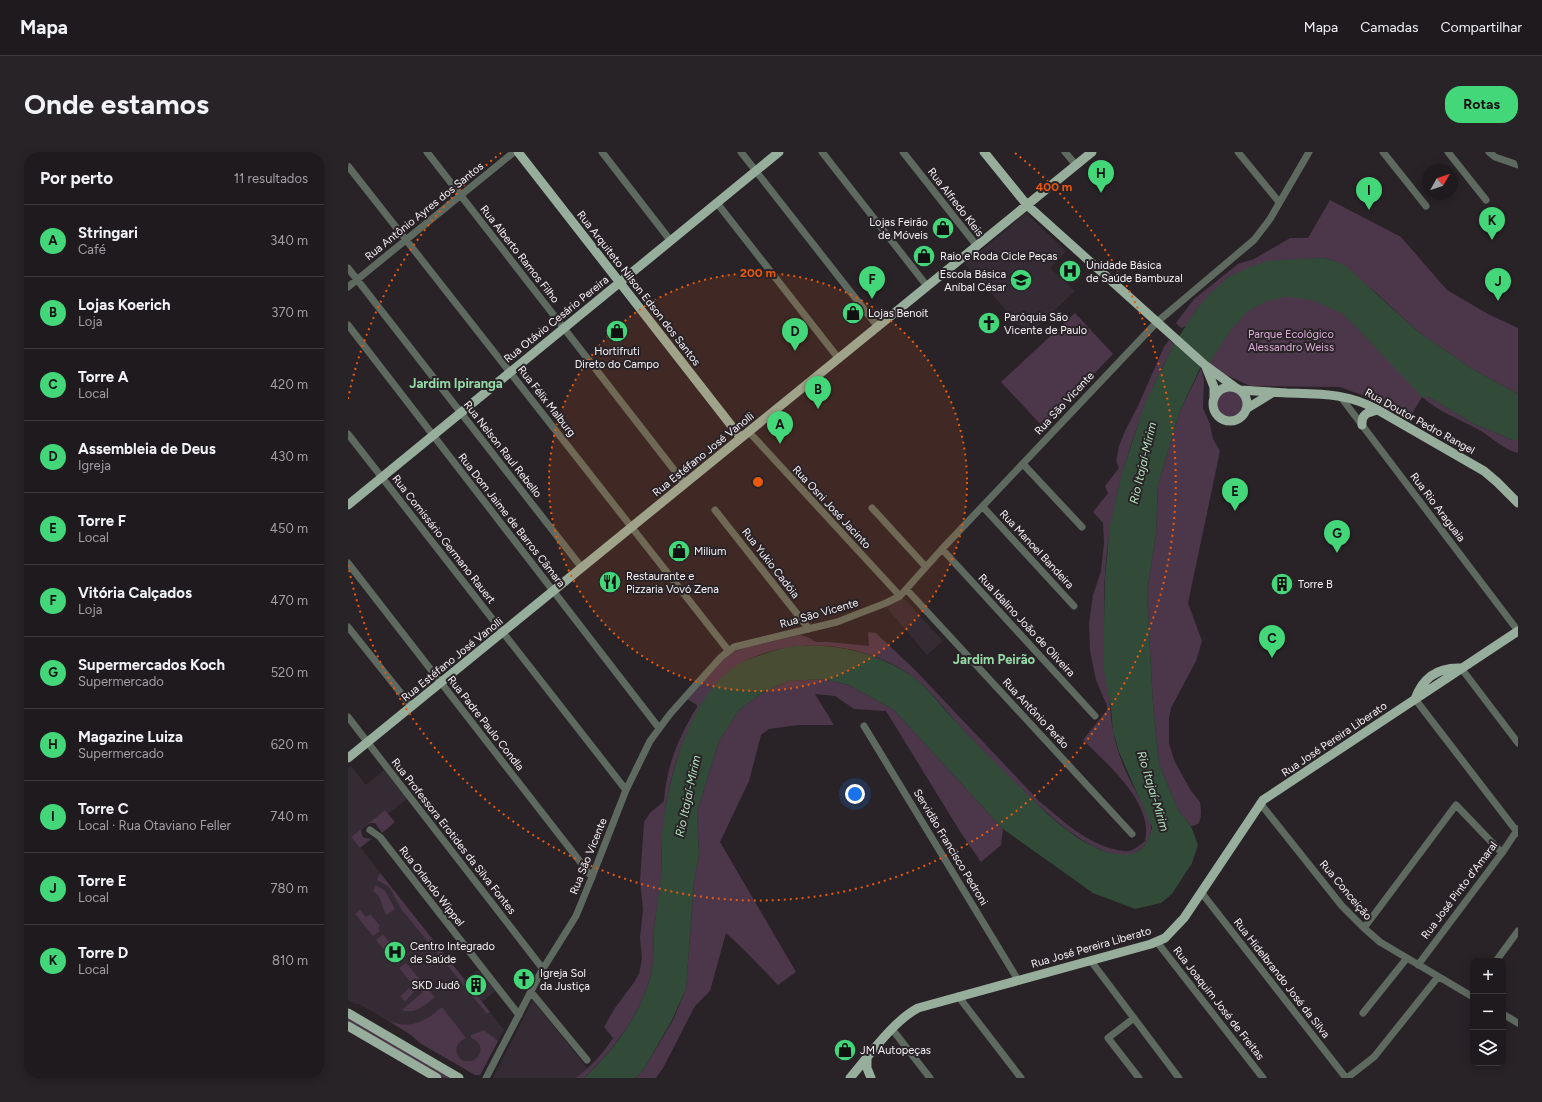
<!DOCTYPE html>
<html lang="pt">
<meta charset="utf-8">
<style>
body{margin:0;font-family:Figtree,sans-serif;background:#272327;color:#f1f3f6}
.controls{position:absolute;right:12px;bottom:12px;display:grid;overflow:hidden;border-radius:8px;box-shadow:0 2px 10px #0003}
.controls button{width:36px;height:36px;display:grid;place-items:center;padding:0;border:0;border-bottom:1px solid #3c383c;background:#1f1a1e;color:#f1f3f6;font:20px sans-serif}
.compass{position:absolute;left:1074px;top:12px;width:36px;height:36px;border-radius:50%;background:#1f1a1e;box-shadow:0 2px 10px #0003;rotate:50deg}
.you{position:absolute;left:507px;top:642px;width:14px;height:14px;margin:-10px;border:3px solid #fff;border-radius:50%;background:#1a73e8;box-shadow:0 0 0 6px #1a73e833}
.badge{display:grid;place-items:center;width:26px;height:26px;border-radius:50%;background:#44d77a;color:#111;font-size:13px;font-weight:700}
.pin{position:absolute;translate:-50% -33px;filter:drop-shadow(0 1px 2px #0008)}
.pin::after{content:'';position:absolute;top:21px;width:14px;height:12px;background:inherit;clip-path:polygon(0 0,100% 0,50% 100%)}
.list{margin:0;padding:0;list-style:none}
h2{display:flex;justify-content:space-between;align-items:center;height:52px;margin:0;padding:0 16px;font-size:17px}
h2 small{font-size:13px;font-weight:400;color:#a1a1a4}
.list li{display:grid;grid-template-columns:26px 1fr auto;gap:12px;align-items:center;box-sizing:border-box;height:72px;padding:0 16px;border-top:1px solid #3c383c}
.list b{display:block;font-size:15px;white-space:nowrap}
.list p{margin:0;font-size:13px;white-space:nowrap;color:#a1a1a4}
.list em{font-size:13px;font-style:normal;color:#a1a1a4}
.icon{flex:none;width:22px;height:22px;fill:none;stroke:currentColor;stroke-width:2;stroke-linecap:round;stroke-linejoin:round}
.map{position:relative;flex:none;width:1170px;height:926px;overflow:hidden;border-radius:16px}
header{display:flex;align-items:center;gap:24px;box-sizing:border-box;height:56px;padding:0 20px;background:#1f1a1e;border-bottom:1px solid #3c383c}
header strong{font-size:19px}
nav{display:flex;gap:22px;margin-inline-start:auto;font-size:14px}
.intro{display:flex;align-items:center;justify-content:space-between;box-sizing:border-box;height:96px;padding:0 24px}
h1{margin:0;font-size:28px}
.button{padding:10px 18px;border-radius:16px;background:#44d77a;color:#111;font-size:14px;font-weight:700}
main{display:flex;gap:24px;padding:0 24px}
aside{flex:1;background:#1f1a1e;border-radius:16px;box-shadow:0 2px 10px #0003}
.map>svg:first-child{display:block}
.built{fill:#352b34}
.green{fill:#4c364a}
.water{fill:#314b38}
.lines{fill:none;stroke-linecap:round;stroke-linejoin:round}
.canal{stroke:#314b38;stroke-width:7}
.minor{stroke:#5e6a60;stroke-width:7}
.major{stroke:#96ae9b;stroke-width:9}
.ring{fill:none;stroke:#e8590c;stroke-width:2;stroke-dasharray:2 4}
.labels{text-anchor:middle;stroke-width:4;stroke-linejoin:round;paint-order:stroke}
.street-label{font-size:11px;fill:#f6f2f5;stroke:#292328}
.poi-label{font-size:11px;fill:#f6f2f5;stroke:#292328;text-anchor:start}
.park-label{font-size:11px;fill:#dbaed8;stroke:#292328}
.water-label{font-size:12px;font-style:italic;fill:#b1e4bd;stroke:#292328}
.quarter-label{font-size:13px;font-weight:bold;fill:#95daa6;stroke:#292328}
.centre{fill:#e8590c;stroke:#292328;stroke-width:2}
.ring-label{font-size:12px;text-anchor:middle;font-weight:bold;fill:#e8590c;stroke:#292328;stroke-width:4;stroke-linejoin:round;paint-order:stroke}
</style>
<header>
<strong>Mapa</strong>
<nav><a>Mapa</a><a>Camadas</a><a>Compartilhar</a></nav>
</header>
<div class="intro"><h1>Onde estamos</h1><a class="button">Rotas</a></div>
<main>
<aside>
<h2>Por perto<small>11 resultados</small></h2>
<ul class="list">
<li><span class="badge">A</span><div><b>Stringari</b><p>Café</p></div><em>340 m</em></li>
<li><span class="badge">B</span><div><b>Lojas Koerich</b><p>Loja</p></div><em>370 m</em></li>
<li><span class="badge">C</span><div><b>Torre A</b><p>Local</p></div><em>420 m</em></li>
<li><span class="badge">D</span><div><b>Assembleia de Deus</b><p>Igreja</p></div><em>430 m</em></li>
<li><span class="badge">E</span><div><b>Torre F</b><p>Local</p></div><em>450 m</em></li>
<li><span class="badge">F</span><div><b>Vitória Calçados</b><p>Loja</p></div><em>470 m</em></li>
<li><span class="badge">G</span><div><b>Supermercados Koch</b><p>Supermercado</p></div><em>520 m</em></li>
<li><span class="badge">H</span><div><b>Magazine Luiza</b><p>Supermercado</p></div><em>620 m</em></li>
<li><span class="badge">I</span><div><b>Torre C</b><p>Local · Rua Otaviano Feller</p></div><em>740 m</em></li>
<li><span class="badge">J</span><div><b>Torre E</b><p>Local</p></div><em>780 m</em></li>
<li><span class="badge">K</span><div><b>Torre D</b><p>Local</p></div><em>810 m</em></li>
</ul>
</aside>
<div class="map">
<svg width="1170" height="926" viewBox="0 0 1170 926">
<rect width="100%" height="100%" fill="#292328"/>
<path class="built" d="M678 61 718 99 702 116 727 139 680 183 617 112Z
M555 447 558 449 595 489 579 503 539 456 545 451Z
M3 614 18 633 36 618 59 647 40 662 37 658 4 685 117 828 130 818 147 839 134 850 156 878 132 923H127L72 891 63 883 25 860 11 852H7L0 848V617Z
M184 849 186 850 240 917 230 926H145Z"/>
<path class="green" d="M982 48 1053 85 1099 138 1140 162 1170 176V242L1124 217 1082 188 1068 178 1027 140 987 109 974 106 961 107 880 125 849 157 839 174 833 176 828 171 846 147 890 112 906 107 942 86H960Z
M938 141 967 145 995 158 1013 175 1076 242 1126 272 1165 288H1170V301C1155 297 1146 287 1133 279 1114 268 1090 260 1074 245L1060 268 1019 245 992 235 902 234 872 220 859 209C867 199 872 187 879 177 896 154 910 148 938 141Z
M727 161 765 202 695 275 653 230Z
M821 188 826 192C784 274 756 360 756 453 756 473 758 493 760 512 761 534 761 557 765 578 768 597 776 617 785 634 791 645 801 662 803 674 805 688 790 704 777 704 753 703 723 682 706 667 677 641 648 613 621 584 604 567 590 546 571 530 541 504 494 491 454 494 433 495 402 503 385 517 341 554 321 619 315 675 313 692 314 709 313 727 311 744 308 761 306 778 305 793 307 807 303 822 293 863 266 897 236 926H228C243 914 254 903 265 886L256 875 267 856 287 829 291 822 294 807 292 786 295 757 292 729 296 670 302 661 316 649C318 615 331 584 349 555V553L339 547 372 510 384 500 396 496 452 483 459 485 468 490H481L521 494 520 480 528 481 569 520 691 649C715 669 738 691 769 698 774 699 780 700 784 698 789 696 793 692 797 689 806 651 759 612 735 588L759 558V554L748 528 742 499 741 471 745 443 753 419 756 391 755 371 745 360 760 341 757 334 771 316 768 309 771 294 777 279 790 254 816 195Z
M853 216 856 228 855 256 862 272 865 287 872 299 840 451 854 489 848 509 823 556 821 566V591L826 608 843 639 852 650C853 658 856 674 843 674L830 658 811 612 805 553 799 440 808 382 810 333 832 259Z
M868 252a14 14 0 1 1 28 0a14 14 0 1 1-28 0Z
M475 527 501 533 546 558 655 677 653 693 633 710 613 681 538 559 506 557 487 544 467 542 486 573H450L421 577 413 583 401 629 372 690 448 820 430 833 397 799 378 781 362 839 347 854 315 916 308 926H287L296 917 325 868 338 837 346 731 351 702 349 660 371 589 391 558 414 541 440 529Z
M37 658 47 670 34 681 27 671H22L13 677 14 684 16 686 26 687H23L12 696 3 685Z
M32 721 142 860 139 862 54 758 41 735 29 728Z
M28 733 37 739 47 757 39 763C31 753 36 746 25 739Z
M12 758 18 765 22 762 32 774 30 776 32 779 25 784 7 762Z
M35 782 55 807 49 813 28 788Z
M58 811 87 845C77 853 67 863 54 858L75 840 70 835 57 850 52 844 65 833 51 816Z
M94 855 118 886C107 890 105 902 115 909H124C136 903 135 890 123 886V883L136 878 150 889 132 923H127L72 891 63 883 41 869C64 878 77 869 94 855Z
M0 865 103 926H96L0 870Z"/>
<path class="water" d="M974 106 987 109 999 115 1068 178 1124 217 1170 242V288H1165L1126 272 1076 242 1013 175 995 158 967 145 938 141 917 146 897 157 879 177 860 207 852 216 832 259 810 333 808 382 799 440 805 553 811 612 830 658 843 674 850 693 844 711 824 742 813 751 787 757 745 741 655 677 546 558 501 533 475 527 440 529 414 541 391 558 371 589 349 660 351 702 346 731 338 837 324 868 296 917 287 926H236C266 898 291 865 302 826 307 808 305 795 306 778 308 760 311 742 313 725 314 707 313 689 315 671 323 618 342 545 389 513 397 508 407 505 416 502 427 498 438 495 449 494 485 491 525 500 556 519 577 531 591 552 608 570 626 590 646 609 666 629 682 644 697 661 715 675 739 695 795 726 804 675L771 600 765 579 763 556 755 515 757 426 762 373 774 321 798 249 805 235 826 192 849 157 862 142 880 125 900 116 919 109Z"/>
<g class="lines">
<path class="canal" d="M860 207 879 177 897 157 917 146 938 141 967 145 995 158 1013 175 1076 242"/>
<path class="minor" d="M79 0 337 332
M254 0 322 88
M393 0 530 175
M474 0 579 134
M555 0 629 94
M717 0 728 13
M890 0 931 50
M1035 0 1078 54
M1100 0 1138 48
M1141 0 1147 5 1170 13
M0 14 380 498
M369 51 491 207
M0 116 234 416
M0 135 166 0
M0 173 311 576
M992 244 1170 479
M401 280 552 444
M0 282 278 638
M675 312 734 375
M635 355 726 454
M524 356 578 415
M367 358 461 477
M594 397 747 564
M0 411 244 725
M559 438 784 682
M0 475 64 555
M1113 516 1170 591
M1067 547 1170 681
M0 565 195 817
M516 574 670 828
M912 651 994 754 1016 776 1032 790 1125 845
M22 678 32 685 171 863
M853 740 998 926
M1016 776 1108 653 1154 701
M809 790 915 926
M743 809 831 926
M1148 809 1170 779
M1070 813 1154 701 1170 677
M183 840 239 908
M610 844 673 926
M1015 861 1059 806
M1155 862 1170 871
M786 866 760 886 791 926
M544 877 582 926
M138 926 193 820 228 764 244 725 278 638 302 589 322 562 338 544 373 505 386 495 489 470 538 451 552 444 594 397 809 170 906 88 922 67 961 0
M999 926 1026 905 1090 825"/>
<path class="major" d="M170 0 393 286
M636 0 679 53 858 214 888 236
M858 215 866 235V246
M865 252a17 17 0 1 1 34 0a17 17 0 1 1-34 0Z
M892 238C908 239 923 240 939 241 972 242 1000 241 1030 258L1136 319 1149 330 1170 351
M898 257 924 241
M1014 273C1013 262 1020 260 1030 258
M0 353 431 0
M1067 547C1075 525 1090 515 1113 516
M0 606 744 0
M0 861 111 926
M0 874 89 926
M519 906V916L523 926
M502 926C521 904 544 870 570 856L803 792 817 786 836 766 915 648 1170 479"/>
</g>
<circle cx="410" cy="330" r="209" fill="#e8590c" fill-opacity=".12"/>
<g class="ring">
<circle cx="410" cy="330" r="209"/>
<path d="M0 247A418 418 0 0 1 153 1M667 1A418 418 0 1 1 0 413"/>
</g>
<defs>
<g id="shop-disc" transform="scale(1.15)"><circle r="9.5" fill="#44d77a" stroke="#292328"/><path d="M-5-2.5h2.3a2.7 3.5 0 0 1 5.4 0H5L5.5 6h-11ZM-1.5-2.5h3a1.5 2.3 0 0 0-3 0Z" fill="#111"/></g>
<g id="hospital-disc" transform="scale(1.15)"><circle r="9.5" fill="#44d77a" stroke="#292328"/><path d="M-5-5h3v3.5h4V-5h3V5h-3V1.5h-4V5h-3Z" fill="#111"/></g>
<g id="school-disc" transform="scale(1.15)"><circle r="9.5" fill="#44d77a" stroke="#292328"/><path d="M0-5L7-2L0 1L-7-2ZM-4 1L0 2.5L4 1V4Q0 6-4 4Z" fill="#111"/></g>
<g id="church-disc" transform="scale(1.15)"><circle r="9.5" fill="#44d77a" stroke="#292328"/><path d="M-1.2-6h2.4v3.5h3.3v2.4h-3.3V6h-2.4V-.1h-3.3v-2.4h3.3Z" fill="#111"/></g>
<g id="restaurant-disc" transform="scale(1.15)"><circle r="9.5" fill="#44d77a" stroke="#292328"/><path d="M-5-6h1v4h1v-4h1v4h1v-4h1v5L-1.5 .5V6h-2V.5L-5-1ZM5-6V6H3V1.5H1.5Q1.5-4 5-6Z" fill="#111"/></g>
<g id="building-disc" transform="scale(1.15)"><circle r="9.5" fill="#44d77a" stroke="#292328"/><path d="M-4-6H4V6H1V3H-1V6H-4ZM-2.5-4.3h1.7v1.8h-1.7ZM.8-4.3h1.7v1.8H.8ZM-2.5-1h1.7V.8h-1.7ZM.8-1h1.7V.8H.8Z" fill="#111"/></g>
</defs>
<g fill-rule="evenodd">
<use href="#shop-disc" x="595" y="76"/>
<use href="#shop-disc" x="576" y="104"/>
<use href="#hospital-disc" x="722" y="119"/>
<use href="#school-disc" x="673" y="128"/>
<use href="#shop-disc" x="505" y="161"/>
<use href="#church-disc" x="641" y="171"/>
<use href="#shop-disc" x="269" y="179"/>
<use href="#shop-disc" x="331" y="399"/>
<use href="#restaurant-disc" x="262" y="430"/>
<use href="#building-disc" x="934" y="432"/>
<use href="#hospital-disc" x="47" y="800"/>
<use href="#church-disc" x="176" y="827"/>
<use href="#building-disc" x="128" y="833"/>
<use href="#shop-disc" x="497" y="898"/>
</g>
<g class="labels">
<g class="street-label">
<text transform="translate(608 50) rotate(52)" y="4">Rua Alfredo Kleis</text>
<text transform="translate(76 59) rotate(-39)" y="4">Rua Antônio Ayres dos Santos</text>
<text transform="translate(172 102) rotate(52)" y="4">Rua Alberto Ramos Filho</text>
<text transform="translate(291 136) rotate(52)" y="4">Rua Arquiteto Nilson Edson dos Santos</text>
<text transform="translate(208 167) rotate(-39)" y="4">Rua Otávio Cesário Pereira</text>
<text transform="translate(199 249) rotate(52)" y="4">Rua Félix Malburg</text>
<text transform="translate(716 251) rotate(-47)" y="4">Rua São Vicente</text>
<text transform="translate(1072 269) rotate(29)" y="4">Rua Doutor Pedro Rangel</text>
<text transform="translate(155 297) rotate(52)" y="4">Rua Nelson Raul Rebello</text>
<text transform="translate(355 302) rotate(-39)" y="4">Rua Estéfano José Vanolli</text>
<text transform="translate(484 355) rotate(47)" y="4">Rua Osni José Jacinto</text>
<text transform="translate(1090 355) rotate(53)" y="4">Rua Rio Araguaia</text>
<text transform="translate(164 368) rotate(52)" y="4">Rua Dom Jaime de Barros Câmara</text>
<text transform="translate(96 387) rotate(52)" y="4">Rua Comissário Germano Rauert</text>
<text transform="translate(689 397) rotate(47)" y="4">Rua Manoel Bandeira</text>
<text transform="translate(423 411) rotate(52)" y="4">Rua Yukio Cadóia</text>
<text transform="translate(471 461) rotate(-16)" y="4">Rua São Vicente</text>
<text transform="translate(679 473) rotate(47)" y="4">Rua Idalino João de Oliveira</text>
<text transform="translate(104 507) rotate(-39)" y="4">Rua Estéfano José Vanolli</text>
<text transform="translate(688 561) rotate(47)" y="4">Rua Antônio Perão</text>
<text transform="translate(138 571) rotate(52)" y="4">Rua Padre Paulo Condla</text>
<text transform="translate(986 587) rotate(-34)" y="4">Rua José Pereira Liberato</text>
<text transform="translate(106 684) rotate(52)" y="4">Rua Professora Erotides da Silva Fontes</text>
<text transform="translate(603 695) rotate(59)" y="4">Servidão Francisco Pedroni</text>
<text transform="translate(240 704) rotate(-68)" y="4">Rua São Vicente</text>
<text transform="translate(84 734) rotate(52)" y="4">Rua Orlando Wippel</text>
<text transform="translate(998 738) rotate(50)" y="4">Rua Conceição</text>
<text transform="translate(1111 738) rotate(-53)" y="4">Rua José Pinto d'Amaral</text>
<text transform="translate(743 795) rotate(-16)" y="4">Rua José Pereira Liberato</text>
<text transform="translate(934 826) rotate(52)" y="4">Rua Hidelbrando José da Silva</text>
<text transform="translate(871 851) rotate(52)" y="4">Rua Joaquim José de Freitas</text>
</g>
<g class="poi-label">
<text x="580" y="74" text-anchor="end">Lojas Feirão<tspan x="580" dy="13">de Móveis</tspan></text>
<text x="592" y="108">Raio e Roda Cicle Peças</text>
<text x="738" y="117">Unidade Básica<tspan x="738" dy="13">de Saúde Bambuzal</tspan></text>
<text x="658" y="126" text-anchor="end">Escola Básica<tspan x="658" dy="13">Aníbal César</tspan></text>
<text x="520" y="165">Lojas Benoit</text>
<text x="656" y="169">Paróquia São<tspan x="656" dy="13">Vicente de Paulo</tspan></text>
<text x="269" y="203" text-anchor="middle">Hortifruti<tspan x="269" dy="13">Direto do Campo</tspan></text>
<text x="346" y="403">Milium</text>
<text x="278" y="428">Restaurante e<tspan x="278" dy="13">Pizzaria Vovó Zena</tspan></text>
<text x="950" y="436">Torre B</text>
<text x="62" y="798">Centro Integrado<tspan x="62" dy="13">de Saúde</tspan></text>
<text x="192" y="825">Igreja Sol<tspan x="192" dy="13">da Justiça</tspan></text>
<text x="112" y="837" text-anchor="end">SKD Judô</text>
<text x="512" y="902">JM Autopeças</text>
</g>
<g class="park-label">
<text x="943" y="186">Parque Ecológico<tspan x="943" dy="13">Alessandro Weiss</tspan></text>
</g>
<g class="water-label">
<text transform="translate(795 311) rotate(-77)" y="4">Rio Itajaí-Mirim</text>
<text transform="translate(805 639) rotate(73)" y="4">Rio Itajaí-Mirim</text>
<text transform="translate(340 644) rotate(-78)" y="4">Rio Itajaí-Mirim</text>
</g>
<g class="quarter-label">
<text x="108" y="236">Jardim Ipiranga</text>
<text x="646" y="512">Jardim Peirão</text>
</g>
</g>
<circle cx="410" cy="330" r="6" class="centre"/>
<g class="ring-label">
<text x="706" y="39">400 m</text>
<text x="410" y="125">200 m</text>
</g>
</svg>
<div class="controls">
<button>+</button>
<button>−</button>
<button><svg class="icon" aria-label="layers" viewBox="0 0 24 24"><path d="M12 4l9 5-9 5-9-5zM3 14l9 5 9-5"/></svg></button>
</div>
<svg class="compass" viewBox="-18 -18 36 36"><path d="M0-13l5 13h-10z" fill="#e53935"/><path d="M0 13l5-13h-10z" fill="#a1a1a4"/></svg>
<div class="you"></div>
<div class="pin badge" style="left:432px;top:292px">A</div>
<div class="pin badge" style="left:470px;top:257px">B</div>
<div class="pin badge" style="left:924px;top:506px">C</div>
<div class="pin badge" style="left:447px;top:199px">D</div>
<div class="pin badge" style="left:887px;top:359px">E</div>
<div class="pin badge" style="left:524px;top:147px">F</div>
<div class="pin badge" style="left:989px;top:401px">G</div>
<div class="pin badge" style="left:753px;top:41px">H</div>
<div class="pin badge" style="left:1021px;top:58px">I</div>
<div class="pin badge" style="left:1150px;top:149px">J</div>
<div class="pin badge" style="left:1144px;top:88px">K</div>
</div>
</main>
